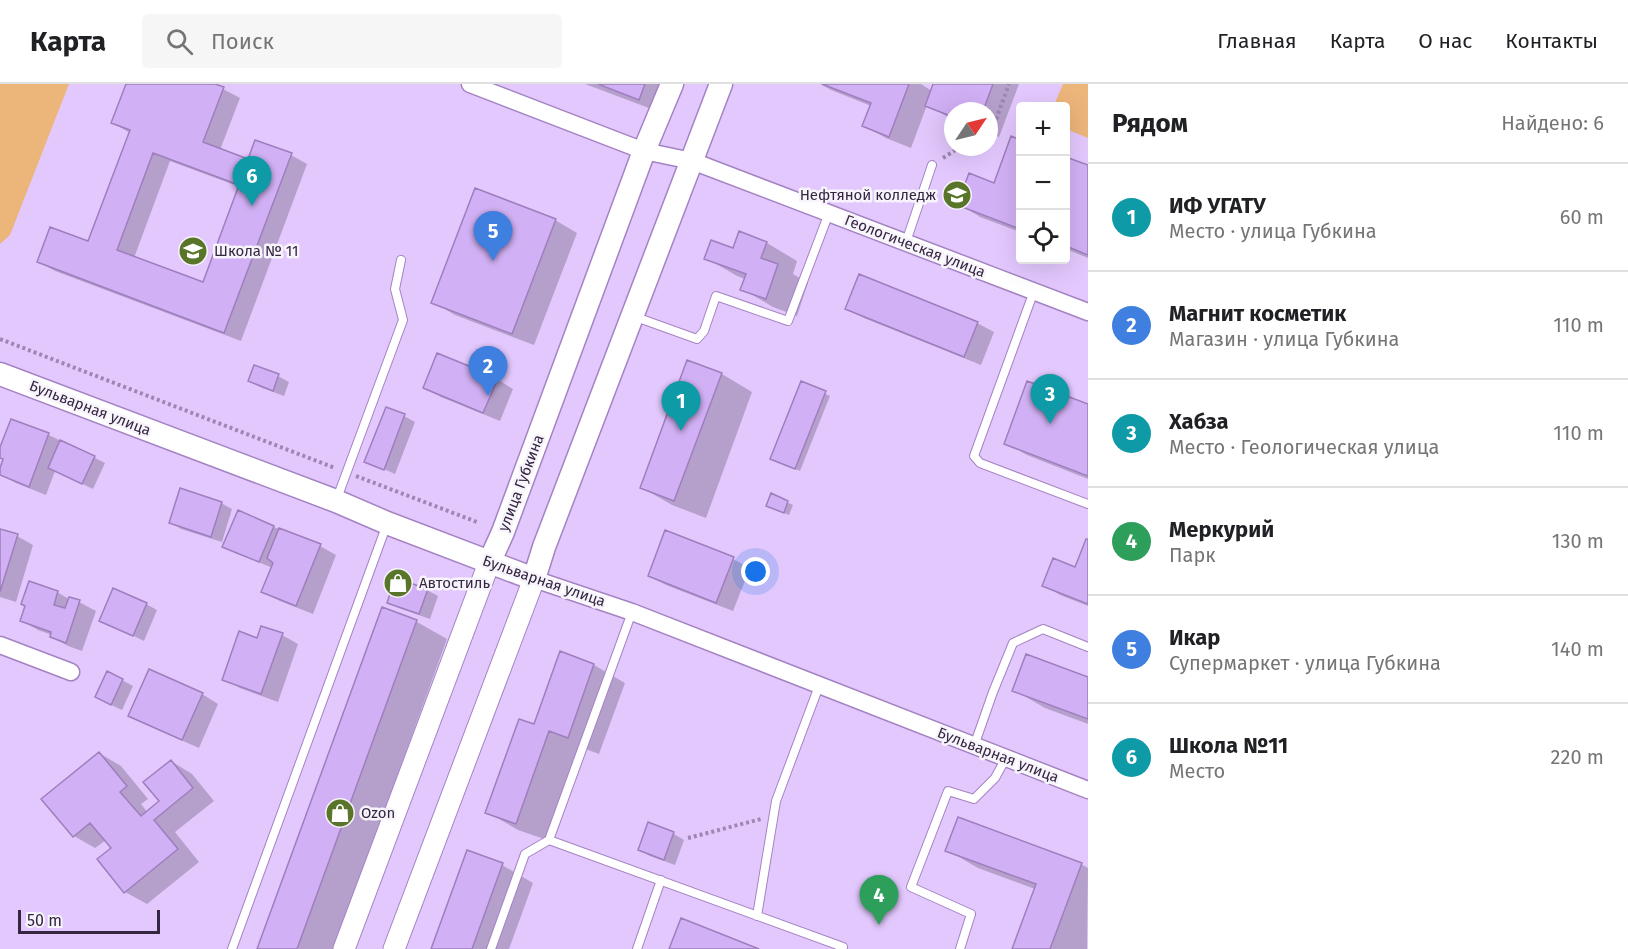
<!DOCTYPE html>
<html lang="ru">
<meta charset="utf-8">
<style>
body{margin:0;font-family:"Fira Sans",sans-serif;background:#f6f6f6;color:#202124}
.controls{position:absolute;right:18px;top:18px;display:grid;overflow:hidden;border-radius:6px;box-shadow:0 6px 24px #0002}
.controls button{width:54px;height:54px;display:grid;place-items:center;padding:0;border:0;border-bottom:2px solid #e0e0e0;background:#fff;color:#202124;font:30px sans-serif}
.compass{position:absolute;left:944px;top:18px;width:54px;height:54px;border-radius:50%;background:#fff;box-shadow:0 6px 24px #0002;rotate:55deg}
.scale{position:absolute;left:18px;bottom:15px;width:142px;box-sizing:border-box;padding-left:6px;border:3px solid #342640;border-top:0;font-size:16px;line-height:21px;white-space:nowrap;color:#342640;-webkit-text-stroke:4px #f8f4fb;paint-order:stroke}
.you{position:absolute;left:756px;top:488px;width:21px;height:21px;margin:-15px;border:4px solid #fff;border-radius:50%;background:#1a73e8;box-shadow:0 0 0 9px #1a73e833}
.badge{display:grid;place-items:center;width:39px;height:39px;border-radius:50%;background:#597529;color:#fff;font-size:20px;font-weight:700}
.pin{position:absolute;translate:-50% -50px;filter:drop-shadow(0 2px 3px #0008)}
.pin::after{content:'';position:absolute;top:32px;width:21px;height:18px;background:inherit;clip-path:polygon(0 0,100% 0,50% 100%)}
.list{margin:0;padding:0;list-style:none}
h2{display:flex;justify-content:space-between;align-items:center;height:78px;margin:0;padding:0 24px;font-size:26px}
h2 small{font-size:20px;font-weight:400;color:#757577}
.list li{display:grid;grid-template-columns:39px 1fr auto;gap:18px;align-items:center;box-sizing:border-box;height:108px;padding:0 24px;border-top:2px solid #e0e0e0}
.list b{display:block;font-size:22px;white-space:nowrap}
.list p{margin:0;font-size:20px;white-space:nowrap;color:#757577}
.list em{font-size:20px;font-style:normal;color:#757577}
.icon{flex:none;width:33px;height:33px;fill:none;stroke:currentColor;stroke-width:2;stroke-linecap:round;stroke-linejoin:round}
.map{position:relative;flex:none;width:1088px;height:865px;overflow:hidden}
header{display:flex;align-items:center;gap:36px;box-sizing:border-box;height:84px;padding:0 30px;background:#fff;border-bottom:2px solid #e0e0e0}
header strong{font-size:28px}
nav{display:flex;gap:33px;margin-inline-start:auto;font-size:21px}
.search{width:420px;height:54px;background:#f6f6f6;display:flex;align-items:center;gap:15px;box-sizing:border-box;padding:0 21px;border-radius:6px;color:#757577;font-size:22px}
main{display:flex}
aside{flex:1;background:#fff}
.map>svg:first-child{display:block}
.green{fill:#ecb57a}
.shadow{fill:#0003;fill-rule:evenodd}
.building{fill:#d2b0f5;stroke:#9e7ebd;stroke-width:1.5;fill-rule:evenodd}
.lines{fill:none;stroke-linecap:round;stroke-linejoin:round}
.service-casing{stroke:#a483c3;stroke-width:10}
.minor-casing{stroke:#a483c3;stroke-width:19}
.tertiary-casing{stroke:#a483c3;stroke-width:23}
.secondary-casing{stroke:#a483c3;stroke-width:25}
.path{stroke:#9d87b2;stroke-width:4;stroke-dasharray:3 3;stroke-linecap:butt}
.service{stroke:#fff;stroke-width:8}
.minor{stroke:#fff;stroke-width:16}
.tertiary{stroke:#fff;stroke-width:21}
.secondary{stroke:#fff;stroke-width:22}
.labels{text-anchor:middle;stroke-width:5;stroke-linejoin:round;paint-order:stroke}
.poi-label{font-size:15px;fill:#342640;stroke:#f8f4fb;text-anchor:start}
.street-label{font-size:15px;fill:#342640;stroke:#f8f4fb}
</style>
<header>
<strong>Карта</strong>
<div class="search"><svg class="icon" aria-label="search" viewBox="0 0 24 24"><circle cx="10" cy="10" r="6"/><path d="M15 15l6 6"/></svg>Поиск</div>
<nav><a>Главная</a><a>Карта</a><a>О нас</a><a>Контакты</a></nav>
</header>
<main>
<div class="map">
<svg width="1088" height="865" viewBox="0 0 1088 865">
<rect width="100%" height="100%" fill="#e3c8fe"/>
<path class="green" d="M0 0H69L10 151 0 160Z
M1063 0H1088V54L1066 45V22H1055L1054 21Z"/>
<path class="shadow" d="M128 0H211L223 5 240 14 220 66 249 77 291 71 307 80 241 257 55 187 39 178 89 159 130 49 113 39ZM170 77 240 103 204 200 134 174Z
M585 0H682L670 32Z
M820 0H921L932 7 935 0H1019L999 53 989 49V27H953V36L927 21 911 64 886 54 864 42 871 22 831 6Z
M1012 54 1020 57V148L980 133 959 120 994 101Z
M1066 74 1088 83V174L1066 165Z
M555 136 577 149 534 261 455 231 433 218Z
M767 159 797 177 793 190 808 199 797 232 773 223 742 205 745 195 737 192 706 174Z
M847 225 977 239 994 248 981 281 864 234Z
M688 278 722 290 752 308 706 434 672 421 641 403Z
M278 292 289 298 284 312 260 303 250 297Z
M497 295 513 305 500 337 441 313 424 304Z
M801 299 830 312 800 387 776 377Z
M1088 321V395L1027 371 1005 359Z
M387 325 404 332 415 338 395 390 366 377Z
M12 337 49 351 105 379 93 405 55 387 46 411 16 399 0 390 5 376 0 373V368Z
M771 411 793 421 789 431 772 424Z
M221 419 232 425 222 458 181 445 171 438Z
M274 443 320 462 336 471 313 530 280 517 263 508 273 484 235 469 224 463Z
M0 447 17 452 33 461 16 518 0 513Z
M666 448 733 475 750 484 733 527 666 501 649 492Z
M1088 457V522L1060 511 1044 501 1076 485Z
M427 506 438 512 430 535 399 524 388 518Z
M57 508 69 515 79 518 96 527 82 567 68 562 51 553 52 551 38 546 22 537 26 522Z
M146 520 157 526 144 557 101 536Z
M383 525 417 538 447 555 334 865H258Z
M282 551 298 560 278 618 240 604 224 595 258 555Z
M561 569 594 581 625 599 599 670 580 663 547 756 518 746 487 728 535 642Z
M1088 594V640L1045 624 1014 606Z
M122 596 133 602 122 626 107 619Z
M202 610 218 620 199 664 147 641 130 632Z
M99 669 121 682 148 715 141 720 148 729 161 718 171 677 192 690 214 717 175 748 199 778 147 820 125 808 113 764 106 756 95 764 74 752Z
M649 740 674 750 684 756 675 781 650 772 640 766Z
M947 766 1081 780 1088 784 1087 865H1013L1035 805 978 784Z
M502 781 533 799 509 865H433Z"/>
<path class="building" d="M126 0H215L224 3 203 58 248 75 255 56 292 69 224 249 37 178 50 143 88 157 130 46 111 39ZM153 69 239 101 203 198 117 166Z
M598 0H645L639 16Z
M822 0H909L889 53 862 42 871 19Z
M933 0H993L983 27H953V33L925 22Z
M1011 52 1020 56V145L957 121 969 89 994 99Z
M1066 73 1088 81V171L1066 162Z
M475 104 556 135 512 250 431 219Z
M739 147 767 158 761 174 778 180 766 215 740 206 746 190 704 175 711 156 733 164Z
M859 190 978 238 964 273 845 225Z
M437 269 498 294 483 329 423 304Z
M687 276 722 289 674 417 640 404Z
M254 281 279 290 273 307 248 297Z
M801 297 826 307 795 385 770 375Z
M1027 297 1088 320V392L1004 360Z
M386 323 405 330 384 386 364 378Z
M11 335 49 349 29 403 0 391V384L3 375 0 374V363Z
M60 356 95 372 82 400 48 384Z
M180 404 222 418 211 453 169 439Z
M771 409 788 417 784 429 766 422Z
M238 426 274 442 259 478 222 463Z
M279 444 321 460 296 522 261 508 273 479 267 474Z
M0 445 18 450 0 508Z
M665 446 734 473 716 519 648 492Z
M1086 455H1088V520L1042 502 1053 474 1075 483Z
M395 494 428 505 419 530 387 519Z
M29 497 58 507 54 521 65 524 69 513 80 516 66 559 50 553 51 548 20 537 25 522 21 520Z
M113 504 147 519 133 552 99 537Z
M382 523 417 536 297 865H257Z
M261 542 283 549 261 610 222 596 239 547 257 554Z
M560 567 594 580 568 654 549 647 516 740 485 729 519 635 534 640Z
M1026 570 1088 593V635L1012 607Z
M149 585 203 609 182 656 128 632Z
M107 587 123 595 111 621 95 613Z
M99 668 127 702 120 708 141 732 159 717 143 698 171 676 193 704 154 736 178 765 124 809 97 775 111 764 90 739 73 753 41 715Z
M958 733 1082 779 1050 865H1012L1036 800 945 767Z
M648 738 674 748 664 776 638 766Z
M467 766 503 779 472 865H431Z
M681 834 759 865H669Z"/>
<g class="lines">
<g class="service-casing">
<path id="service" d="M906 158 932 81
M1034 207 974 372 980 379 1088 420
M633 232 697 255 704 247 716 212 788 237 829 129
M336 417 403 236 395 205 401 176
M974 662 993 608 1013 559 1043 545 1088 563
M549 756 843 863 842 865
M757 832 776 717 819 602
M232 865 387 440
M491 865 525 770 549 756 632 528
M637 865 661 796
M960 865 971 830 911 803 948 707 974 715 995 694 1006 674"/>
</g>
<g class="minor-casing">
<path id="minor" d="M470 0 644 67 692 77 1088 228
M534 495 632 528 1088 706
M0 561 71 588"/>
</g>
<g class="tertiary-casing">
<path id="tertiary" d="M344 865 489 479
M394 865 534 495"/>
</g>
<g class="secondary-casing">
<path id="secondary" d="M0 290 336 417 387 439 534 495 544 463 721 0
M489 479 503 448 644 67 672 0"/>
</g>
<path class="path" d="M989 44 994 41 1009 0
M943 74 960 63
M0 255 335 384
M356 392 477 438
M688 754 761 735"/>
<use href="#service" class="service"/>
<use href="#minor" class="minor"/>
<use href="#tertiary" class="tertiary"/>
<use href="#secondary" class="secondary"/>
</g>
<defs>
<g id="university-disc" transform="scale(1.5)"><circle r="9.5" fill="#597529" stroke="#f8f4fb"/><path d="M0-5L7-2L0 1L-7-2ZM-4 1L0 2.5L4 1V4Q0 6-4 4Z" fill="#fff"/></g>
<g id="school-disc" transform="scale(1.5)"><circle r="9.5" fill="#597529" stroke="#f8f4fb"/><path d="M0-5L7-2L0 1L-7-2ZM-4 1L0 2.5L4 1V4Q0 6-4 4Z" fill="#fff"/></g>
<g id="shop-disc" transform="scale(1.5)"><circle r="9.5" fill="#597529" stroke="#f8f4fb"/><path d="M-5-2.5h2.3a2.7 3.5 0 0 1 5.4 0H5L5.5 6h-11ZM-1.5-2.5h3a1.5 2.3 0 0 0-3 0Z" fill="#fff"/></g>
</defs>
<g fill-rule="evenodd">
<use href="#university-disc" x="957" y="111"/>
<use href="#school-disc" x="193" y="167"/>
<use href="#shop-disc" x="398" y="499"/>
<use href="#shop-disc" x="340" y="729"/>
</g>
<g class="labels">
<g class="poi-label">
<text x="936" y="116" text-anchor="end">Нефтяной колледж</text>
<text x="214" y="172">Школа № 11</text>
<text x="419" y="504">Автостиль</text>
<text x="361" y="734">Ozon</text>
</g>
<g class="street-label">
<text transform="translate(915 162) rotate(21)" y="5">Геологическая улица</text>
<text transform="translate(90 324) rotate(21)" y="5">Бульварная улица</text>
<text transform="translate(521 399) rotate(-69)" y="5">улица Губкина</text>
<text transform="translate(544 497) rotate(19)" y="5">Бульварная улица</text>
<text transform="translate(998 671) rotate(21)" y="5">Бульварная улица</text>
</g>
</g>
</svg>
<div class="controls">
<button>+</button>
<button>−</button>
<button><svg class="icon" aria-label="locate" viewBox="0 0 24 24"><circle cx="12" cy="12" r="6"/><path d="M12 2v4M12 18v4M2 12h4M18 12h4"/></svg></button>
</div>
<svg class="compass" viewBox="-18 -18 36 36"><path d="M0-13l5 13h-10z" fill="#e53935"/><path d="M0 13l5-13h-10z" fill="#757577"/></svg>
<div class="scale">50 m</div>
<div class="you"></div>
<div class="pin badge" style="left:681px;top:347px;background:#0f9aa8">1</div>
<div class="pin badge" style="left:488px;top:312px;background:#3f7fe0">2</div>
<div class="pin badge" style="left:1050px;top:340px;background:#0f9aa8">3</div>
<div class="pin badge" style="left:879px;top:841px;background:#2e9e5b">4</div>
<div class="pin badge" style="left:493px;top:177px;background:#3f7fe0">5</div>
<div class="pin badge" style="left:252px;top:122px;background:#0f9aa8">6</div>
</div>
<aside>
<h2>Рядом<small>Найдено: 6</small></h2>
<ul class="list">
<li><span class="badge" style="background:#0f9aa8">1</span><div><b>ИФ УГАТУ</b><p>Место · улица Губкина</p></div><em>60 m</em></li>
<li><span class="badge" style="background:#3f7fe0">2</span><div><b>Магнит косметик</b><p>Магазин · улица Губкина</p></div><em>110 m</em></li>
<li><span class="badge" style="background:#0f9aa8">3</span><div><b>Хабза</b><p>Место · Геологическая улица</p></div><em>110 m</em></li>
<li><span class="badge" style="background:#2e9e5b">4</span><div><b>Меркурий</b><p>Парк</p></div><em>130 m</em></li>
<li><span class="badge" style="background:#3f7fe0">5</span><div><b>Икар</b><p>Супермаркет · улица Губкина</p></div><em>140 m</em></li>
<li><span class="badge" style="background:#0f9aa8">6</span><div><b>Школа №11</b><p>Место</p></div><em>220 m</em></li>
</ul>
</aside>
</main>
